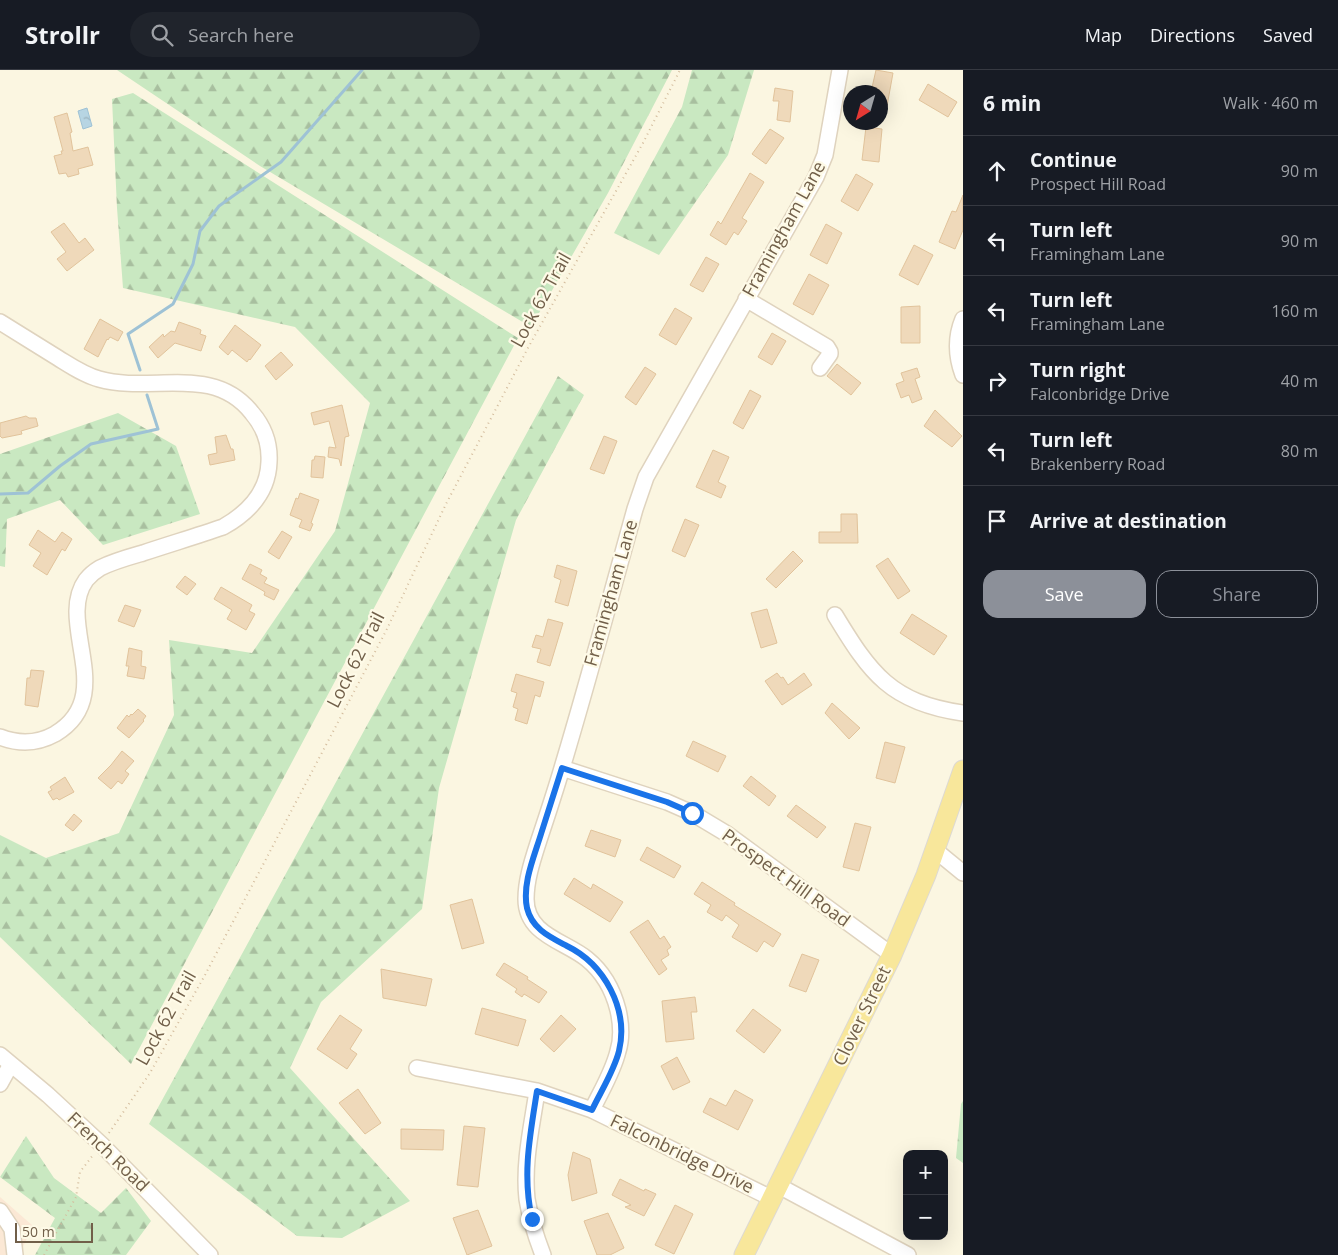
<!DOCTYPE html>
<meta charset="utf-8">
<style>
body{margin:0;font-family:"Open Sans",sans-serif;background:#20242c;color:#f1f3f6}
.controls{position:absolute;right:15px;bottom:15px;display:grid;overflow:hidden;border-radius:10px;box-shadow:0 5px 20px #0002}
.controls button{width:45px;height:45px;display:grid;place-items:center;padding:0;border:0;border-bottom:1px solid #363941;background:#171b24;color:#f1f3f6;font:25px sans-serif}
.compass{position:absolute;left:843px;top:15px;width:45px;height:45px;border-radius:50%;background:#171b24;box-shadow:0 5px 20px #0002;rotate:217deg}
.scale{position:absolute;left:15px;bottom:12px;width:78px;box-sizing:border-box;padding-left:5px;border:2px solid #715f49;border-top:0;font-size:14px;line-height:18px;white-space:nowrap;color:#715f49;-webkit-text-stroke:4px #fefae7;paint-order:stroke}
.stop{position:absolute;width:15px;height:15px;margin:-11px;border:4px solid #1a73e8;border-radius:50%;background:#fff}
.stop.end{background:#1a73e8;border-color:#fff;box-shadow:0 1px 5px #0008}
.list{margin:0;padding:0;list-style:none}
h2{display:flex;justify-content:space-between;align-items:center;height:65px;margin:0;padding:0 20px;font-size:21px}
h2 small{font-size:16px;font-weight:400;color:#9ea1a6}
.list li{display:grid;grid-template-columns:32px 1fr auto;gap:15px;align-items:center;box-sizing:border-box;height:70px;padding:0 20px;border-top:1px solid #363941}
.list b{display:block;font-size:19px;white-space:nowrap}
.list p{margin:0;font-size:16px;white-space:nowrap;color:#9ea1a6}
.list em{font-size:16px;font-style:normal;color:#9ea1a6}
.actions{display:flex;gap:10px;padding:15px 20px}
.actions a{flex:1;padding:11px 0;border:1px solid #8c9099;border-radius:15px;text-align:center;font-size:18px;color:#8c9099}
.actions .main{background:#8c9099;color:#fff}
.icon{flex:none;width:28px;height:28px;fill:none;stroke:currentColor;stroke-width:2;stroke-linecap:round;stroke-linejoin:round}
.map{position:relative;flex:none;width:963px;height:1185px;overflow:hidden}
header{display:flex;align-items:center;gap:30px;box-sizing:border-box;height:70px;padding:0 25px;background:#171b24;border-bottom:1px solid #363941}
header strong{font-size:24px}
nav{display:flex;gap:28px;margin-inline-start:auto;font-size:18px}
.search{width:350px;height:45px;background:#20242c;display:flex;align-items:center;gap:12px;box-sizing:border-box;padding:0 18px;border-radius:28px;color:#9ea1a6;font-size:19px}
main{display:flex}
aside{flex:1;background:#171b24}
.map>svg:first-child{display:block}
.commercial{fill:#fbe8d5}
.forest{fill:url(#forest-firs)}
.water{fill:url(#water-ripples);stroke:#9ec2d5}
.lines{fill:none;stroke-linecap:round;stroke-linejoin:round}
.stream{stroke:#9ec2d5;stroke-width:3}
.building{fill:#efd9ba;stroke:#e1c39b}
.minor-casing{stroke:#dfd3be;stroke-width:18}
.major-casing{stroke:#ddd9d3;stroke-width:21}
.path{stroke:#d4bd9e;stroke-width:2;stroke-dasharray:1 4;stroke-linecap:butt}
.minor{stroke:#fff;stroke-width:15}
.major{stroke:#f8e79b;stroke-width:19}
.route{stroke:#1a73e8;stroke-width:6}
.labels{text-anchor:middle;stroke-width:4.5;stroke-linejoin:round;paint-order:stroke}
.street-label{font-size:18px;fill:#715f49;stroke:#fefae7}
</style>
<header>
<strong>Strollr</strong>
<div class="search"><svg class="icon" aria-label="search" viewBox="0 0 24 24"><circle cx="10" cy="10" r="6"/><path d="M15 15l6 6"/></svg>Search here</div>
<nav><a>Map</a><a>Directions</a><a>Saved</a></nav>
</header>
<main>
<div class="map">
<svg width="963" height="1185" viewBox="0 0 963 1185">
<defs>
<pattern id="forest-firs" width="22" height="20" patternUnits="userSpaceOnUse" patternTransform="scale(1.25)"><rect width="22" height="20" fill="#c9e8c1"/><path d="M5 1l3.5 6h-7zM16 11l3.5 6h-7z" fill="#a8bf9f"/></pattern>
<pattern id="water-ripples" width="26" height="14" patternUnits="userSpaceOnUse" patternTransform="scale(1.25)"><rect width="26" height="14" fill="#b7d5e3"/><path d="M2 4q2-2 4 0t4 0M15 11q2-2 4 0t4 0" fill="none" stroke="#99b0ba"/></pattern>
</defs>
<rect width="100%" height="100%" fill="#fbf6e1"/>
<path class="commercial" d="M0 1127 33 1156 19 1185H0Z"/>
<path class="forest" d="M117 0H672L608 123 531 257 260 96Z
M692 0H754L728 85 659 185 614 163 682 37Z
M133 23 518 268 131 994 0 867V765L46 788 119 763 174 645 169 570 252 583 335 461 370 333 295 257 123 218 117 138 112 29Z
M558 306 584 325 516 450 439 718 422 839 321 932 290 998 410 1131 342 1168 297 1166 149 1054Z
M118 343 176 376 200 444 103 475 60 430 7 449 5 497 0 496V384Z
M963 1031V1093L956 1088 961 1034Z
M26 1066 54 1108 101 1143 126 1118 151 1151 126 1185H35L55 1148 0 1107Z"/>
<path class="water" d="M87 38 92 56 83 59 78 41Z"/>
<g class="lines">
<path class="stream" d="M140 300 128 264 173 234 193 194 200 161 219 136 281 92 362 0
M0 424 28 423 60 396 91 374 158 359 147 325"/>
</g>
<path class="building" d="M876 0 893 3 885 47 880 46V22H871Z
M928 14 957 32 948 47 919 30Z
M775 18 793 21 790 52 777 50 779 31H773Z
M67 43 72 62 70 63 73 81 88 77 93 95 78 99 79 104 68 107 66 103 59 104 54 86 62 84 61 81H63L54 47Z
M866 57 882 59 879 92 862 90Z
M770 59 784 68 766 94 752 84Z
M750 103 764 112 742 148 747 151 738 165 734 162 726 175 710 165 718 151 721 154Z
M856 104 873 114 858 141 841 131Z
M963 125V160L955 179 939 172 952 141 956 142Z
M64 153 79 173 85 168 94 180 67 201 57 189 66 182 51 162Z
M826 154 842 163 827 194 810 185Z
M914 175 933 185 918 215 899 205Z
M706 187 719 194 703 222 690 215Z
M809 204 829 215 813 245 793 234Z
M920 236V273H901V237Z
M675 238 692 248 676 275 659 265Z
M100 249 123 262 118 271 110 267 108 270 107 269 98 287 84 279Z
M179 252 199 259 201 260 200 264 206 266 201 281 175 273 158 288 149 277 163 264 164 267 171 261 175 262Z
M235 255 261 275 250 290 249 289 247 292 232 280 228 285 219 277Z
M772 263 786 271 772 295 758 287Z
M281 282 293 295 276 310 265 296Z
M837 294 861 313 851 325 827 306Z
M645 297 656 304 636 335 625 327Z
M917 298 920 307 915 309 922 329 912 333 909 325 901 328 896 314 904 311 901 303Z
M750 320 761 326 743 359 733 353Z
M342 335 349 366 345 367 341 396 339 389 328 387 329 377 336 378 329 351 314 355 311 343Z
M935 340 962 366 952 377 924 356Z
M26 346 29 348H36L38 356 21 361 22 364 2 368 0 366V353Z
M226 365 231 379H233L235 390 210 395 208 385 217 383 215 367Z
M604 366 617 371 604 404 590 399Z
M713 380 729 387 718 412 726 416 721 428 696 417Z
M315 386 325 387 323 408 311 407 312 390H314Z
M300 423 319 430 311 453 313 454 310 461 299 457 302 450 290 445 296 428 298 429Z
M841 444H857L858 473H819V462H841Z
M685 449 699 455 685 487 672 481Z
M38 460 55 472 62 462 72 469 65 481 62 479 47 505 33 496 41 483 29 475Z
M282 461 292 467 279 489 268 482Z
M793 481 803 491 776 518 766 509Z
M888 488 910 521 898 529 876 496Z
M250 494 262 500 260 504 267 508 264 513 279 520 274 530 264 525 265 522 260 519 242 509Z
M557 495 577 501 568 536 555 532 561 510 554 507Z
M185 506 196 514 187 525 176 517Z
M221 517 252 535 249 541 255 544 246 560 227 549 232 540 214 529Z
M125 535 141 540 134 557 118 551Z
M767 539 777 573 761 578 751 543Z
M912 544 947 566 934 585 900 563Z
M548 549 563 553 550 596 537 592 541 579 532 577 536 565 543 567Z
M129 578 142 581 141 596 146 597 144 609 127 606 129 596H126Z
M31 600 44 601 38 637 25 635 27 608H30Z
M777 603 781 608 783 607 788 615 804 603 812 615 782 635 765 611Z
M516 604 544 612 540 627 535 625 527 654 515 650 518 639 513 637 517 623 511 621Z
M832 633 860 658 849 669 825 643Z
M138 639 146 646 143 650 144 651 129 668 117 658 127 645 129 647 131 644 132 645Z
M693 671 726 686 718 702 686 686Z
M885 672 905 677 895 713 876 708Z
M122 681 134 691 125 701 129 704 122 714 118 711 111 719 98 708 111 695Z
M751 706 776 726 769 736 743 716Z
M65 707 74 722 59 730 57 728 53 730 48 722 52 720 50 717Z
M796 735 826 757 817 768 787 746Z
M74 744 82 751 73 761 65 755Z
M855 753 871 757 859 801 843 797Z
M591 760 621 770 615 787 585 776Z
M647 777 681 796 674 808 640 790Z
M574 808 591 819 593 814 623 832 610 852 564 824Z
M702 812 735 833 734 835 781 864 773 877 764 871 757 882 732 867 739 855 726 845 722 851 707 842 711 835 694 824Z
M472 829 484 873 462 879 450 835Z
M648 850 660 869 664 866 671 877 667 880 669 885 661 890 667 899 659 905 630 862Z
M802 884 819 890 806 922 789 916Z
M504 893 528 907 527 909 547 922 539 933 524 924 522 927 515 922 517 919 496 905Z
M381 899 432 909 426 936 383 928Z
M695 927 697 942H691L694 969 666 972 662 931Z
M482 938 526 950 518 976 475 964Z
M753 939 781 960 764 983 736 961Z
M340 945 362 960 350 979 357 984 347 999 317 979Z
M561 945 576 959 554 982 540 969Z
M677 987 690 1012 673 1020 661 996Z
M358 1019 381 1053 365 1064 339 1033Z
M735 1020 753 1030 738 1060 703 1042 710 1028 726 1036Z
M464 1056 485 1058 478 1117 457 1115Z
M401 1059 444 1060 443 1080 401 1079Z
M573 1082 590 1089 597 1123 572 1131 568 1105Z
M620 1109 644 1121 645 1119 656 1124 644 1146 625 1137 631 1135 612 1125Z
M675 1135 693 1144 674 1184 655 1175Z
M478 1140 492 1176 467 1185 453 1148Z
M608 1143 624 1178 610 1185H597L584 1151Z"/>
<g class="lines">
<g class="minor-casing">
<path id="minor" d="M746 229 827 277 830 282V284L820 298
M963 249C955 268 956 286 963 305
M0 252C19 264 39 276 58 288 71 296 84 305 99 309 151 324 213 293 252 343 264 357 270 374 269 392 268 422 248 443 223 457 197 466 170 474 143 483 129 487 114 491 100 498 95 501 90 505 86 510 55 553 119 626 55 664 37 674 18 674 0 667
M835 545C870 603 891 633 963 643
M562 698 667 732 692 743 727 764 892 885
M935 780 963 803
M0 985 48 1025 102 1075 210 1185
M417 998 537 1021 592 1040 773 1129
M0 1014 11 994
M537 1021C532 1056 523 1093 527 1129 530 1148 536 1167 543 1185
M592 1040C601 1021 613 1002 618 981 622 968 621 953 618 940 613 920 603 902 587 889 565 871 526 865 526 829 526 809 533 789 539 770 547 746 555 722 562 698 588 612 611 525 635 439L646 407 816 107 825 85 840 0
M779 1116 908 1185
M0 1141 12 1159 15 1185"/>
</g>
<g class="major-casing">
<path id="major" d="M744 1185 892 885 926 805 963 700"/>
</g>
<path class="path" d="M109 1063 150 1003 205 905 387 559 446 434 529 276 643 73 680 0
M44 1185 76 1127 80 1102 93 1085"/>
<use href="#minor" class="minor"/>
<use href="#major" class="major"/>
</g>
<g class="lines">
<path class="route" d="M532 1149C522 1105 530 1065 537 1021L592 1040C601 1021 614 1001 619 981 629 939 604 894 567 876 550 867 532 859 527 838 522 814 534 787 541 764 548 742 555 720 562 698L667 732 692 743"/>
</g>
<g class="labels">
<g class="street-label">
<text transform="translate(784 159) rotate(-61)" y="6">Framingham Lane</text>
<text transform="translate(541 230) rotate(-61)" y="6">Lock 62 Trail</text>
<text transform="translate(611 523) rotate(-74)" y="6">Framingham Lane</text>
<text transform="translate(356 590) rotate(-63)" y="6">Lock 62 Trail</text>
<text transform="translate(786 808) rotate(36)" y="6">Prospect Hill Road</text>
<text transform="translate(862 946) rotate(-64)" y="6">Clover Street</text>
<text transform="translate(166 948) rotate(-61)" y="6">Lock 62 Trail</text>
<text transform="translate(108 1082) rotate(44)" y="6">French Road</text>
<text transform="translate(682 1084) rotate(26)" y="6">Falconbridge Drive</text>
</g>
</g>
</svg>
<div class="controls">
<button>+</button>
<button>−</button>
</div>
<svg class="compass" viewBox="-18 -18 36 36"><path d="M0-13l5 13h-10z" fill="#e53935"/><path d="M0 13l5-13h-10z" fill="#9ea1a6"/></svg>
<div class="scale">50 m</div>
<div class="stop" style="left:692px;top:743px"></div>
<div class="stop end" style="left:532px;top:1149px"></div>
</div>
<aside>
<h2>6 min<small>Walk · 460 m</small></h2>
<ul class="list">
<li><svg class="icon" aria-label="ahead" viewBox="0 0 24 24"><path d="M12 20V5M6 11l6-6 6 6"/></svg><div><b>Continue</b><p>Prospect Hill Road</p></div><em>90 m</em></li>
<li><svg class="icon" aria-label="left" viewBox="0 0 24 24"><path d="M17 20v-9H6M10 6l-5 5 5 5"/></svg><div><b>Turn left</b><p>Framingham Lane</p></div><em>90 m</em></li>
<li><svg class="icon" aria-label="left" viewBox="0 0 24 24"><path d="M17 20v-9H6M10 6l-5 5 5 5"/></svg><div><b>Turn left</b><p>Framingham Lane</p></div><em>160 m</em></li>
<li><svg class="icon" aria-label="right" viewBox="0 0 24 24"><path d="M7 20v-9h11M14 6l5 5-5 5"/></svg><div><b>Turn right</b><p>Falconbridge Drive</p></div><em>40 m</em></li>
<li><svg class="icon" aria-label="left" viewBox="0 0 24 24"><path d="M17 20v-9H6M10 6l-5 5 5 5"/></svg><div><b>Turn left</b><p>Brakenberry Road</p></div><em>80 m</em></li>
<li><svg class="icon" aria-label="arrive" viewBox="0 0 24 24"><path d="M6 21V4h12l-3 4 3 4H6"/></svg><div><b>Arrive at destination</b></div></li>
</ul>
<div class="actions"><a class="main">Save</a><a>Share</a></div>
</aside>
</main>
